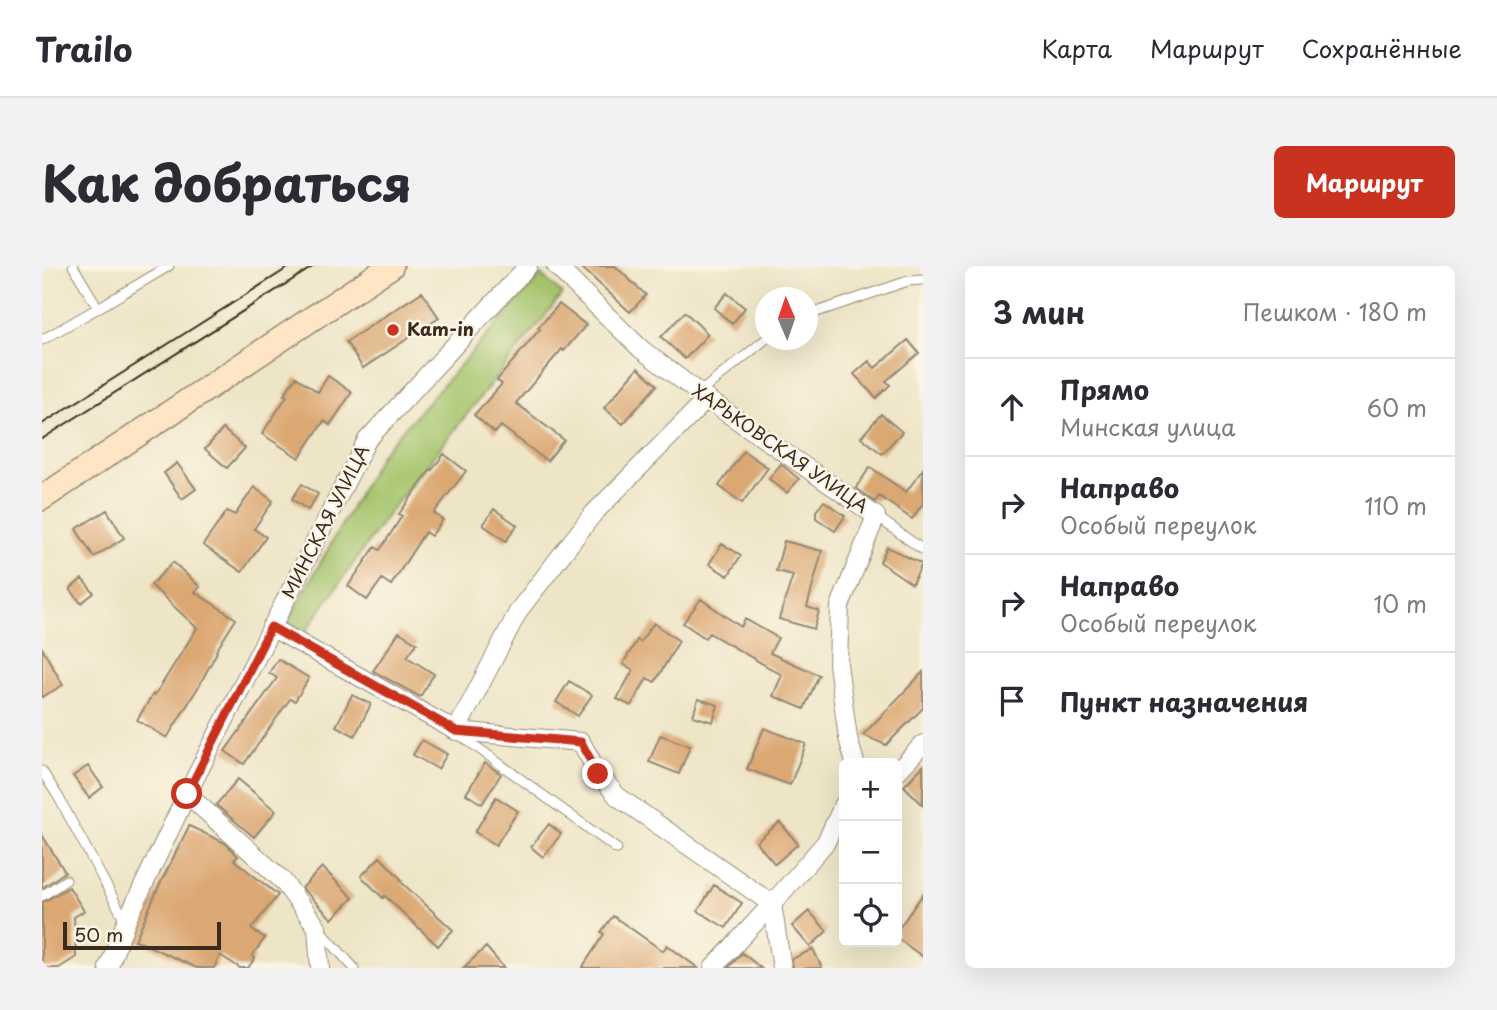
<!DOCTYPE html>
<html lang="ru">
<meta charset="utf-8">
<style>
body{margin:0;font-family:"Playpen Sans",sans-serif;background:#f2f2f3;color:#2b2b33}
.controls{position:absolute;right:21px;bottom:21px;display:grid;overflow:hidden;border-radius:10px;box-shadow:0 7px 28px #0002}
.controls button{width:63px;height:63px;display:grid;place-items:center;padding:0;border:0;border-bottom:2px solid #e1e1e2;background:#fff;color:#2b2b33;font:35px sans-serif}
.compass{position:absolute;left:713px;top:21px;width:63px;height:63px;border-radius:50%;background:#fff;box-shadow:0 7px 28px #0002;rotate:358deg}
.scale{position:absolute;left:21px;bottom:18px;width:158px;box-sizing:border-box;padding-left:7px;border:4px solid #3b2a1e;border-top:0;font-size:19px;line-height:24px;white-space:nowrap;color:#3b2a1e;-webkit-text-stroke:5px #fcf5e5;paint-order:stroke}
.stop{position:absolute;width:21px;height:21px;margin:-16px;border:5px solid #c8321e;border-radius:50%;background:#fff}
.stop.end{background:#c8321e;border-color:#fff;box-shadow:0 2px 7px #0008}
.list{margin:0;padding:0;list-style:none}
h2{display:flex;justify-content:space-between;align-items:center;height:91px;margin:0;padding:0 28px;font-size:30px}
h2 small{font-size:23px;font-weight:400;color:#7c7c81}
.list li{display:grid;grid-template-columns:46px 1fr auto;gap:21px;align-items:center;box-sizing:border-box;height:98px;padding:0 28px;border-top:2px solid #e1e1e2}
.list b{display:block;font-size:26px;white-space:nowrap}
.list p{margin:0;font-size:23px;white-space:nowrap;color:#7c7c81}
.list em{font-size:23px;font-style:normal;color:#7c7c81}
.icon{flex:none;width:38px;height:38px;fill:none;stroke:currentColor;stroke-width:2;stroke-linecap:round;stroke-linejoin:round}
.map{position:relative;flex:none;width:881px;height:702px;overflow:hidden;border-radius:10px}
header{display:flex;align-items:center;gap:42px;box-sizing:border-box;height:98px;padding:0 35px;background:#fff;border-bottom:2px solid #e1e1e2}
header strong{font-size:33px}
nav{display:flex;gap:38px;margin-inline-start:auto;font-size:24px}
.intro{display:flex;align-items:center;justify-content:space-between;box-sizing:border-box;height:168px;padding:0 42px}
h1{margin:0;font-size:49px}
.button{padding:18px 32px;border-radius:10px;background:#c8321e;color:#fff;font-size:24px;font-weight:700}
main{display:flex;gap:42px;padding:0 42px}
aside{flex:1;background:#fff;border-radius:10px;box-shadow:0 7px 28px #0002}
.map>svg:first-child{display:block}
.green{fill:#a4c46c;stroke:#707745;stroke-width:2}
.building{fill:#dba873}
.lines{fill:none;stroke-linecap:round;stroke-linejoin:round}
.service-casing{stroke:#948872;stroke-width:11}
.minor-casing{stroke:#948872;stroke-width:20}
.secondary-casing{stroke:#948872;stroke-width:27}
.service{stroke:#fff;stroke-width:9}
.minor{stroke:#fff;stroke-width:18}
.secondary{stroke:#fee5c5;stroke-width:24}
.tram{stroke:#3b2a1e;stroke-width:2}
.route{stroke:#c8321e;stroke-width:9}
.poi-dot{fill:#c8321e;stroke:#fcf5e5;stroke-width:2.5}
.labels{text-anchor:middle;stroke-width:5;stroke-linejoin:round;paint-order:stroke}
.poi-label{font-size:18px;font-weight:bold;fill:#3b2a1e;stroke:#fcf5e5;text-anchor:start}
.street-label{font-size:18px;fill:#3b2a1e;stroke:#fcf5e5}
</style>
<header>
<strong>Trailo</strong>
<nav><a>Карта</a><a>Маршрут</a><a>Сохранённые</a></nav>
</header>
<div class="intro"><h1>Как добраться</h1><a class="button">Маршрут</a></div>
<main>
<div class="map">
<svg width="881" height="702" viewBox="0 0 881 702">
<rect width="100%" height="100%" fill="#fcf5e5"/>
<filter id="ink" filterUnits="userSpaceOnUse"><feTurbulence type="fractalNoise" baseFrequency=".0143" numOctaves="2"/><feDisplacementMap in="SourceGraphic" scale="14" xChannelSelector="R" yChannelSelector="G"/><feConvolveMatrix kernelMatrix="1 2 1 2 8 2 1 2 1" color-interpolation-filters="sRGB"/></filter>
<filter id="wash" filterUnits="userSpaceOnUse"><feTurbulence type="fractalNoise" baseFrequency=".00686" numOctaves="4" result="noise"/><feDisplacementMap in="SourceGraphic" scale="28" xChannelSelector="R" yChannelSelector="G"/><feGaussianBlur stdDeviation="1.57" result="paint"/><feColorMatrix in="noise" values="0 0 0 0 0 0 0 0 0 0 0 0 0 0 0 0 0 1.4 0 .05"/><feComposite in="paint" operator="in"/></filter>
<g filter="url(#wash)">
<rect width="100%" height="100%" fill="#eee5c7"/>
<path class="green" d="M499 9 520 28 346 248 262 368 245 357 339 188Z"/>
<g id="blocks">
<path class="building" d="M538 0H573L604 29 588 46Z
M380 26 397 52 321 102 304 76Z
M685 27 703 42 690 58 672 42Z
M517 38 544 59 522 85 520 83 474 137 522 174 505 195 459 160 453 167 432 149 460 118 455 114 498 63 496 62Z
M643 46 666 68 643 93 619 71Z
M866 74 877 87 844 115 848 119 834 132 812 108 827 95 833 102Z
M596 102 615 119 581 158 562 142Z
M286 110 310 126 288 159 282 155 257 192 220 168 245 130 242 129 254 111 276 126Z
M839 148 860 166 840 188 819 171Z
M181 163 203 182 185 202 163 183Z
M702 185 726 202 700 237 677 220Z
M402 188 424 205 392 247 401 254 389 270 383 266 349 319 340 313 325 334 306 320 333 281 338 284 360 250 357 248 389 203 390 204Z
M135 197 154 223 140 233 122 207Z
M739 198 757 213 745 227 727 213Z
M828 201 864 226 881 203V237L870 253 837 230 833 236 814 222Z
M260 218 276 228 266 244 250 233Z
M212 221 231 235 212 263 224 271 200 306 161 279 185 245 193 249Z
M782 235 803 250 793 265 774 252V245Z
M452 243 475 259 464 275 441 259Z
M65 244 82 272 52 291 34 263Z
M742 275 780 285 765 341 777 345 772 363 737 353 751 309 734 305Z
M680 278 699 289 686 310 667 298Z
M845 281 880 298 870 318 838 296Z
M131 296 158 321 153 326 194 353 174 385 175 386 157 420 125 472 95 454 111 428 113 429 155 362 109 319Z
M40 313 52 327 39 337 28 323Z
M659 333 699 361 703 353 736 372 728 387 777 409 762 443 731 430 740 409 667 367 663 372 641 357Z
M612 357 637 375 613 416 605 412 589 440 575 433 591 404 581 398 595 374 598 376Z
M357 366 375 377 365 391 392 408 378 431 331 405Z
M0 382 21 419 0 431Z
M236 393 267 412 253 435 248 433 202 498 183 485 235 412 227 407Z
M881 406V442L844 479 821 469Z
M527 415 550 429 536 450 514 436Z
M310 429 329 438 313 470 294 460Z
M656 433 676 439 671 456 651 450Z
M722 462 764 478 748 519 705 503Z
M618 469 648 480 637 508 607 496Z
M380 474 405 488 396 503 371 489Z
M443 497 459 508 440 538 424 528Z
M46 500 61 521 47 532 31 510Z
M881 500V539L862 520Z
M196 513 234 545 212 571 174 539Z
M454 531 476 545 454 579 433 566Z
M738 556 756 578 733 598 714 576Z
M507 558 519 568 501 591 489 581Z
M147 560 183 577 196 590 192 594 236 629 209 663 223 672 210 690 213 692 206 702H198L178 689 172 702H155L93 674 119 616Z
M0 569 23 606 0 622Z
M338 591 360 614 358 615 411 664 396 680 343 630 341 632 319 610Z
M280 601 311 632 290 653 260 622Z
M672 619 700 637 684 662 656 645Z
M27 621 42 645 32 651 34 691 17 702H0V637Z
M881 628V691L855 672V665Z
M767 645 785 665 768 681 750 660Z
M571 650 621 685 625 679 656 702H540L562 668 559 666Z
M444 681 462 702H421Z
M771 683 780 702H751L750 693Z
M700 687 719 702H686Z"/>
</g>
</g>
<g filter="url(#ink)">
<use href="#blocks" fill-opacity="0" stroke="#948872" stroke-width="2"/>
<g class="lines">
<g class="service-casing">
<path id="service" d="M31 0 56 42
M766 49 866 15 881 14
M0 74 56 42 127 0
M657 127 724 73
M834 250 881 284
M418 469 575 583
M0 505 17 532 84 656
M0 630 24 614
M278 664 312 702"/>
</g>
<g class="minor-casing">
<path id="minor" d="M514 0 599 83 665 133 834 250 798 340 796 398 806 472 813 497
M229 361 414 465 539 476 556 507 575 530 730 638 740 702
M414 465 477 344 551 248 665 133
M855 506 881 478
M145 528 240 614 275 661 278 702
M66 702 84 656 145 528 325 174 486 0
M671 702 730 638 784 576 802 538"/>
</g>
<g class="secondary-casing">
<path id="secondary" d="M0 232 349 0"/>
</g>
<use href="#service" class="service"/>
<use href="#minor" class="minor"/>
<use href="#secondary" class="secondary"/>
<path class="tram" d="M0 158 249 0
M0 173 272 0"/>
</g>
</g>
<g class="lines" filter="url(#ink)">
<path class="route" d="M145 528 229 361 414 465 539 476 556 508"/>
</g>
<circle class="poi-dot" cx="351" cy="64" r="7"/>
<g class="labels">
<g class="poi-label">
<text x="365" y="70">Kam-in</text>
</g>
<g class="street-label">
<text transform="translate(738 183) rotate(35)" y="6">ХАРЬКОВСКАЯ УЛИЦА</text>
<text transform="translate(284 256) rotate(-63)" y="6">МИНСКАЯ УЛИЦА</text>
</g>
</g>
</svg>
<div class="controls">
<button>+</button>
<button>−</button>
<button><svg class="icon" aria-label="locate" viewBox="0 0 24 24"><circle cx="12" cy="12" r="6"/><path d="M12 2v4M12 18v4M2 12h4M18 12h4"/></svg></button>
</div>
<svg class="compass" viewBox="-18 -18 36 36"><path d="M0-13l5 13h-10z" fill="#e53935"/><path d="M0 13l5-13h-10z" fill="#7c7c81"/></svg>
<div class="scale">50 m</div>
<div class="stop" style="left:145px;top:528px"></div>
<div class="stop end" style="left:556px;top:508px"></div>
</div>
<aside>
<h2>3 мин<small>Пешком · 180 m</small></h2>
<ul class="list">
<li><svg class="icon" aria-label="ahead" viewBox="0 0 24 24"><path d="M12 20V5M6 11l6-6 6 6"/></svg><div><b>Прямо</b><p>Минская улица</p></div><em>60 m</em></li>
<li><svg class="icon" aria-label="right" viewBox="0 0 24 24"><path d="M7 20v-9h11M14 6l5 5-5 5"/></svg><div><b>Направо</b><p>Особый переулок</p></div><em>110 m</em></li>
<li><svg class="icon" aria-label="right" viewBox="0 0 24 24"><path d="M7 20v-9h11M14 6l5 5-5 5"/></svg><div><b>Направо</b><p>Особый переулок</p></div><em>10 m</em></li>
<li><svg class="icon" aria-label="arrive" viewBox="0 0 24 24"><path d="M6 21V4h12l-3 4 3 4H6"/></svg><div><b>Пункт назначения</b></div></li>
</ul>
</aside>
</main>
